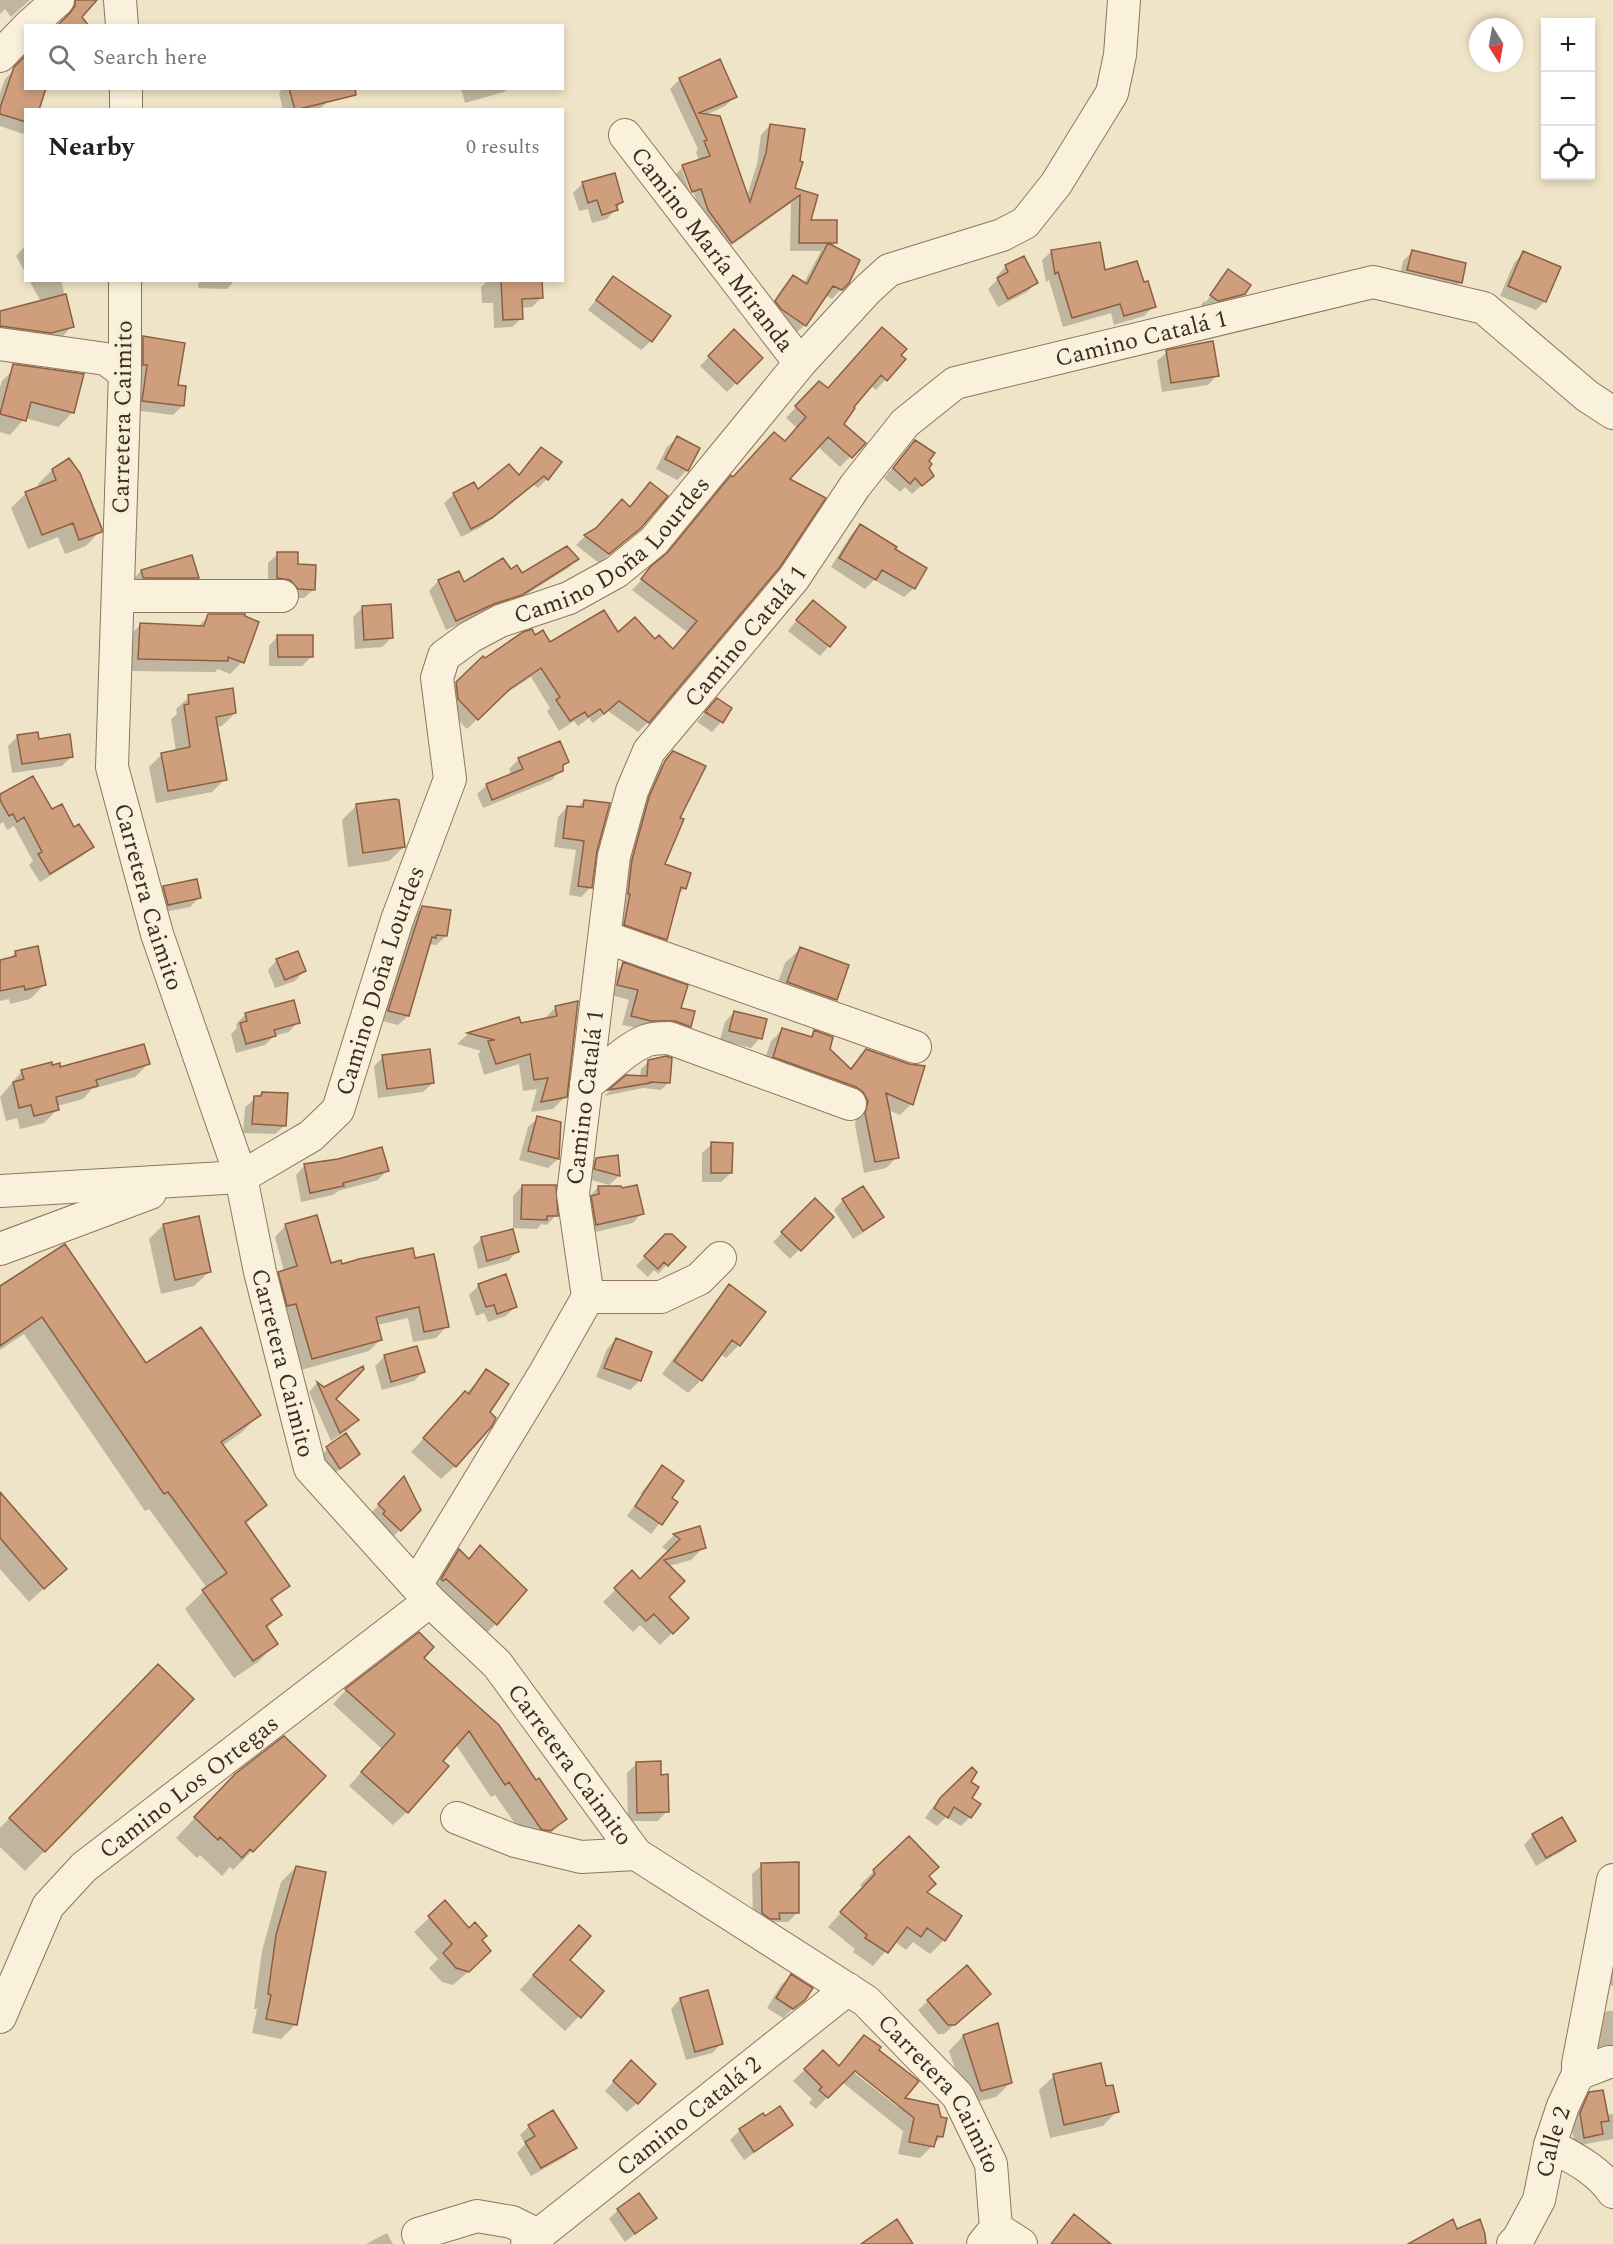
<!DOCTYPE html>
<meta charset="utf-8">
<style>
body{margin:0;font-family:Spectral,serif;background:#f6f6f6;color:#202124}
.controls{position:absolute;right:18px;top:18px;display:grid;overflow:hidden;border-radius:0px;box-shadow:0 3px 9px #0003}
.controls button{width:54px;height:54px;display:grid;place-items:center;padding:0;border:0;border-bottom:2px solid #e0e0e0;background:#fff;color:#202124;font:30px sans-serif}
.compass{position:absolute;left:1469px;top:18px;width:54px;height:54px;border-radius:50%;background:#fff;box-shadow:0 3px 9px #0003;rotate:169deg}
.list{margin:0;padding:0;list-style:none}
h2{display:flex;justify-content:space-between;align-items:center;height:78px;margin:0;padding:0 24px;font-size:26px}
h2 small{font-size:20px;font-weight:400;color:#757577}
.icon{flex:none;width:33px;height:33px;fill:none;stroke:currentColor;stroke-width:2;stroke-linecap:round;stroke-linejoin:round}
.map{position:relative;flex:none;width:1613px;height:2244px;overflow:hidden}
.search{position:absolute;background:#fff;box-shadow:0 3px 9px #0003;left:24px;top:24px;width:540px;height:66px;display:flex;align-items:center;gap:15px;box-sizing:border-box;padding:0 21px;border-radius:0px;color:#757577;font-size:22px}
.panel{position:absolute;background:#fff;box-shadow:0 3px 9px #0003;left:24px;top:108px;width:540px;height:174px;border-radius:0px}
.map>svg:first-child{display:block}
.shadow{fill:#0003;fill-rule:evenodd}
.building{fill:#cf9f7d;stroke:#8d5f41;stroke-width:1.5}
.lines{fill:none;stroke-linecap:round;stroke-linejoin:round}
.minor-casing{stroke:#8d765c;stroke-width:34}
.minor{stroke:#faf1dc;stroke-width:32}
.labels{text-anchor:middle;stroke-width:6;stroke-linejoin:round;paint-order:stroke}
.street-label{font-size:24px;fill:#3d2e20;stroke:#f7eed8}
</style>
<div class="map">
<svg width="1613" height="2244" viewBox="0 0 1613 2244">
<rect width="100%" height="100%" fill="#f0e4c8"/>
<path class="shadow" d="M0 0H30L11 17 5 9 0 14Z
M64 0H92L80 17 62 22 66 16 67 6Z
M14 70 26 110V131L23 134 0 126V93L5 79Z
M680 79 735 97 725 106 704 116 747 196 757 164 761 135 770 125 793 188 817 196 809 222 836 242 831 247 848 282 832 299 825 295 805 325 795 334 767 312 784 286 794 277 804 283 821 251H790L791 203 722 252 674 176 683 167 699 161 696 152 698 149 670 89ZM682 170H685L696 199 693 200Z
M283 88H325L328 101 319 110H283L279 93Z
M461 88H508L504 92 465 103Z
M583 183 622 202 607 219 592 223 588 209 579 211 573 193Z
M25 246H26V274L16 256Z
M1052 251 1104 272 1143 284 1154 306 1144 316 1114 325 1111 313 1063 327 1049 280 1046 282 1042 260Z
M1412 252 1460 282 1451 292 1399 279 1403 261Z
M1523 253 1545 301 1536 310 1500 296 1514 263Z
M1006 266 1037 282 1027 292 998 307 988 289 998 279 997 276Z
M1228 271 1244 294 1234 303 1208 310 1201 305 1204 301 1206 302 1222 279H1219Z
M613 278 651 341 641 350 588 310Z
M29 280H61L72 326 63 336 41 342 0 332V312L41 302Z
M199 280H235L227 289 198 288Z
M488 280H540L541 298 532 307 521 308 522 318 512 327 494 328 493 303H482L481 287Z
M882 329 886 379 876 390 870 385 851 407 842 424 864 443 840 467 817 446 788 480 648 722 638 732 608 711 593 723 589 718 578 726 574 721 559 731 547 711 550 708 531 677 498 699 467 729 448 710 446 694 483 658 485 660 535 637 550 644 618 634 655 641 672 650 687 632 632 590 662 559 733 479 784 443 797 428 786 418 809 393 827 389Z
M734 331 761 358 727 392 700 366Z
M144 338 177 386 183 405 173 415 134 410V347Z
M1167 352 1217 375 1208 385 1162 392 1157 361Z
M17 366 73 412 58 427 25 418 10 435 0 432V387L2 381Z
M677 438 698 449 687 470 677 480 656 469 667 447Z
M915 441 927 461V468L932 476 912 494 905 487 900 492 884 478Z
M542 449 547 479 538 488 534 485 481 527 461 537 444 503 454 494 477 492 518 476Z
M52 470 100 531 86 546 65 554 58 537 28 549 11 508 26 493 39 488 38 484Z
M650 484 640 527 630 537 599 563 576 545 585 536 629 507Z
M860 525 914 588 904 597 874 580 865 589 831 567 851 535Z
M278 554 296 566 314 589 304 598H289L268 587V563Z
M191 557 197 578 188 587H134L132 580 141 571ZM141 575H144L146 585 144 586Z
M577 559 568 568 511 604 483 613 446 630 429 591 438 581 459 573 464 585 510 571 522 575Z
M363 607 391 638 382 647 355 649 353 617Z
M804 611 829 646 820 656 788 631Z
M209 615 242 662 230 674 218 669 215 672 126 671 128 637 141 624 198 627Z
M278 636 311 657 302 666H269V646Z
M189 697 235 713 222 726 216 727 225 779 212 792 156 803 149 767 162 754 176 751 171 719 177 714 176 709Z
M730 708 721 722 712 732 697 722 708 709Z
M18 736 38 740 72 756 62 766 12 773 8 746Z
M673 753 678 818 663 865 685 888 677 896 665 939 654 950 614 935 621 872 654 773Z
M519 759 567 761 552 780 483 808 477 794 487 785 512 775 509 769Z
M0 796 51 811 92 847 82 856 40 882 29 865 33 861 14 826 7 830 3 822 0 824Z
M584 801 595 851 591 887 581 897 569 895 576 850 554 847 558 817 567 807 577 808Z
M356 806 404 847 389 861 348 867 342 820Z
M163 887 199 898 190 907 158 913 154 896Z
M422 908 446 936 436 945 428 944 408 1016 398 1025 379 1020 412 917Z
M800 949 835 999 821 1014 773 996 785 963Z
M16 952 45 984 30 999 10 1004 9 999 0 1001V961L9 959Z
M277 960 304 971 295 981 275 988 268 970Z
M623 964 679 1009 690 1026 680 1036 622 1025 629 1000 608 994 614 974Z
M577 1003 565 1097 553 1109 531 1112 537 1089 523 1091 519 1064 484 1075 478 1054 481 1051 457 1044 468 1034 518 1018 520 1025 544 1019 556 1007Z
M734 1012 760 1038 751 1048 720 1040 725 1022Z
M246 1014 298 1022 289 1032 274 1036 265 1045 236 1053 231 1034 237 1028 236 1024Z
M782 1030 810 1037 815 1032 828 1050 850 1069 867 1051 909 1065 923 1067 911 1104 900 1115 888 1110 897 1157 886 1168 864 1173 855 1125 857 1113 762 1068 771 1041Z
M383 1057 433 1083 423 1092 378 1098 374 1066Z
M649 1061 668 1083 661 1090 643 1088 604 1096 627 1077H640L641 1069Z
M148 1064 135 1077 92 1089 83 1099 57 1106 58 1109 44 1123 20 1129 17 1118 6 1121 0 1097 22 1071Z
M262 1093 285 1125 275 1134 243 1133 245 1107Z
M538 1118 559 1123 558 1159 548 1168 519 1160 528 1127Z
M712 1144 731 1173 721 1182H702V1153Z
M616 1157 619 1176 609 1185 585 1178 587 1169 596 1159Z
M305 1165 387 1170 378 1180 338 1191 333 1195 301 1202 296 1175Z
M522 1186 556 1215 547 1225 541 1224 537 1229 513 1228V1196Z
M598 1187 642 1213 633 1223 587 1234 589 1197Z
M815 1200 832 1217 790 1259 773 1242Z
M843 1200 882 1217 873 1226 853 1239 834 1210Z
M163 1225 209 1272 194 1286 161 1294 149 1239Z
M286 1225 330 1265 341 1266 414 1259 447 1326 436 1338 413 1342 408 1318 377 1325 381 1339 369 1351 301 1370 268 1284 279 1273 284 1271 275 1237Z
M665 1235 684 1247 658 1274 654 1270 648 1277 636 1266Z
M482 1238 517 1252 508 1261 478 1269 473 1247Z
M479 1285 516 1306 506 1316 488 1322 484 1313 476 1316 469 1295Z
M730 1286 764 1312 739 1345 726 1358 720 1354 701 1380 688 1393 662 1374 717 1299Z
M0 1288 146 1365 259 1415 241 1433 222 1446 265 1505 245 1525 288 1585 271 1602 280 1615 266 1629 276 1644 258 1662 234 1678 185 1609 207 1588 149 1509 145 1511 24 1334 0 1350Z
M616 1339 650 1352 639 1381 630 1390 596 1377 607 1349Z
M384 1357 423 1372 414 1381 382 1390 375 1366Z
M487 1371 455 1466 441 1479 411 1452Z
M317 1383 357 1421 348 1430 331 1441 309 1392Z
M345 1435 358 1454 330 1477 317 1458Z
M662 1467 670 1499 676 1503 651 1534 627 1516 642 1495 640 1494Z
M403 1479 419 1510 391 1539 370 1514Z
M0 1494 65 1569 29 1602 0 1569Z
M699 1528 704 1547 691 1560 669 1566 667 1597 687 1618 660 1645 640 1625 633 1632 603 1602 632 1573 640 1581 669 1552 662 1547 674 1535Z
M481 1547 496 1624 481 1638 430 1592 444 1566 459 1551 468 1560Z
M419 1634 422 1658 536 1782 565 1819 552 1832 535 1844 528 1842 495 1795 491 1797 456 1745 441 1761 407 1812 393 1825 349 1786 382 1749 333 1704 346 1690Z
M139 1685 192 1699 25 1871 0 1847V1828Z
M637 1763 660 1776 667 1811 658 1821H628L627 1773Z
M972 1769 969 1782 970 1817 961 1826 946 1817 937 1826 925 1818 931 1809Z
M217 1794 252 1851 233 1870 230 1867 222 1876 200 1855 197 1858 176 1838Z
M1533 1835 1574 1840 1564 1850 1536 1866 1524 1845Z
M762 1865 798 1912 788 1922H774L769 1927 753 1923 752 1874Z
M296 1867V2024L281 2039 252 2033 257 2009H254L262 1951 281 1882Z
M874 1871 928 1877 925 1893 944 1940 930 1954 913 1942 906 1950 894 1941 873 1966 853 1952 855 1949 828 1927 863 1888 860 1885Z
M445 1903 480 1941 475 1966 453 1985 442 1982 429 1968 438 1959 414 1932Z
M564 1941 568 1960 602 1992 565 2031 520 1990Z
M966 1967 979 2003 944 2034H938L918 2010Z
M1613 1969V1986L1607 1984Z
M791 1976 804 1999 783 2018 767 2008 781 1985Z
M680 1999 722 2043 712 2053 686 2060 671 2009Z
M1607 2011H1613V2048L1610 2051 1593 2049 1598 2020Z
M963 2036 1011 2082 996 2097 967 2104 949 2051Z
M864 2037 903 2099 942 2136 920 2158 898 2154 903 2131 842 2082 816 2109 809 2103 812 2099 793 2081 823 2052 838 2067ZM850 2066 900 2105 898 2107 848 2068Z
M622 2072 637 2103 627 2112 605 2091Z
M1054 2076 1105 2088 1117 2111 1103 2126 1050 2138 1039 2090Z
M1590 2094 1606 2115 1613 2114V2139L1575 2146 1571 2124 1580 2103Z
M763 2115 765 2118 791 2125 781 2134 744 2160 730 2140 740 2130Z
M529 2126 575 2148 565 2157 531 2176 517 2153 525 2144 520 2135Z
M618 2210 655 2218 625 2242 609 2219Z
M387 2233 393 2244H366Z"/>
<path class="building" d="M75 0H97L82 17 89 26H57L70 13 75 6Z
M26 55V88H46L39 110H26V122L0 114V108L14 67Z
M720 59 737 97 699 113 720 116 750 202 766 153 770 124 805 129 800 161 803 162 795 188 818 195 811 220H837V243H799L800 195 732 243 708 210 701 189 692 192 682 165 710 156 704 141 707 140 679 78Z
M289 88H355L356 95 295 110Z
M615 173 623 202 616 205 618 210 602 215 597 200 588 203 582 182Z
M1100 242 1105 270 1137 261 1144 282 1148 281 1156 307 1124 316 1120 304 1072 318 1058 272 1055 274 1051 250Z
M828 243 860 260 849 283 842 290 833 286 806 326 781 309 775 301 793 275 807 284Z
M1412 250 1466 263 1462 283 1407 270Z
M1523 251 1561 267 1546 302 1508 286Z
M1024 256 1038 283 1008 299 997 278 1008 272 1005 265Z
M1228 269 1251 285 1245 294 1218 301 1210 295Z
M613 276 671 316 652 342 596 300Z
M501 280H542L543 298 522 299 523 319 503 320Z
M66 294 74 327 51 333 0 326V311Z
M882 327 907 349 901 355 906 359 887 381 881 375 854 407 855 408 844 424 866 443 852 458 828 437 790 479 826 498 780 567 649 723 619 701 604 714 600 709 588 717 585 712 570 721 556 700 560 697 541 668 510 689 478 720 458 699 456 682 483 656 485 658 523 632 532 629 535 635 543 630 550 642 604 610 618 632 635 617 655 639 659 635 673 649 697 621 641 579 650 567 668 552 731 475 733 477 774 432 785 441 806 417 795 406 819 381 828 388Z
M734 329 763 358 737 384 708 356Z
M143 336 185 343 178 385 186 386 184 406 142 401 147 365H143Z
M1213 341 1219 376 1171 383 1166 350Z
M13 364 84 374 74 413 31 402 26 421 0 414Z
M677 436 700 448 688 471 665 459Z
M915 440 935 453 929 461 932 464 929 468 934 476 922 486 915 478 910 484 893 468Z
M541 447 562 462 548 480 544 476 492 518 471 529 453 493 474 482 478 489 509 464 519 475Z
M69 458 80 473 102 529V532L79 540 73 523 42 535 25 492 56 480 52 469Z
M650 482 668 496 641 528 609 554 584 535 596 528 622 499 630 507Z
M860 524 897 547 895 549 927 568 915 589 882 570 876 580 839 558Z
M567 546 579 559 522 595 494 604 456 621 438 580 459 571 464 582 503 558 511 569 517 565 522 573Z
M277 552H298V564L316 565 315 590 298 589 290 580 277 578Z
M192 555 199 578H143L141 570Z
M813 600 846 627 830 647 796 620Z
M391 604 393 638 364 640 362 606Z
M208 614H245V616L259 622 244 663 228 657V661L138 659 140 623 204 626Z
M277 635H313V657H278Z
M233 688 236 713 216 717 227 780 168 791 161 753 190 747 184 705 189 704 188 695Z
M717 698 732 708 723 723 705 712Z
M38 732 39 739 70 734 73 757 22 764 17 735Z
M560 741 569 762 563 765V771L492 800 486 784 523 769 518 758Z
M673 751 706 766 680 818 684 819 665 864 691 873 686 889 681 887 667 940 624 925 630 894H628L632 860 649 797 665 761Z
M33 776 52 809 62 804 74 827 79 824 94 847 50 874 38 854 42 852 24 817 17 822 13 814 9 816 0 800V794Z
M395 799 399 800 405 847 363 853 356 804Z
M584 800 610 803 597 851 592 888 578 886 584 841 563 838 567 806 583 807Z
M197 879 201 898 168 905 163 886Z
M422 906 451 910 447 936 436 935V938L432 937 409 1016 388 1011Z
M38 946 46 985 25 990 24 986 0 991V960L16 956 15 951Z
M800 947 849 965 837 1000 787 982Z
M298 951 306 971 285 980 276 959Z
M623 962 688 985 681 1008 695 1011 691 1027 675 1021H651L631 1016 638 990 617 985Z
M294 1000 300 1023 274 1030 276 1036 246 1044 240 1023 247 1021 245 1013Z
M578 1001 567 1097 541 1102 548 1078 534 1080 530 1054 496 1064 488 1041 495 1040 467 1033 519 1017 521 1023 557 1016 555 1006Z
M734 1011 767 1019 762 1039 729 1031Z
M782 1028 812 1037 814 1030 833 1037 830 1049 851 1069 866 1049 909 1064 925 1066 913 1105 886 1093 899 1158 875 1162 865 1113 868 1101 863 1092 856 1087 773 1057Z
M144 1044 150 1064 96 1080 98 1086 56 1097 59 1110 34 1116 31 1105 19 1108 13 1082 24 1079 21 1070 52 1062V1065L60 1063V1067Z
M430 1049 434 1083 387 1089 382 1055Z
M666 1056 672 1058 670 1083 650 1082V1083L608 1090 626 1075 647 1076 648 1060Z
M262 1092 288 1093 286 1126 252 1124 254 1096H261Z
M537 1116 561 1122 559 1159 528 1151Z
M711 1142 733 1143 732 1173H711Z
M382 1147 389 1171 343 1183 344 1186 310 1193 304 1164 338 1159Z
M618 1155 620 1176 594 1169 596 1158Z
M522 1185H556L558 1216H547V1220L521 1219Z
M637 1185 644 1214 596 1225 591 1196 599 1194 598 1186H621L622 1188Z
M863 1186 884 1217 863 1231 842 1199Z
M815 1198 834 1217 801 1251 781 1232Z
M317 1215 331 1263 341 1260 342 1264 359 1259 413 1248 415 1258 434 1254 449 1327 424 1332 419 1307 376 1317 382 1340 312 1359 296 1304 287 1306 278 1272 297 1266 285 1224Z
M199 1216 211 1272 175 1280 163 1224Z
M513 1229 519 1252 487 1261 481 1237Z
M665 1234H672L686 1247 668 1266 664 1262 658 1269 644 1256Z
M65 1244 146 1363 201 1327 261 1415 221 1442 267 1505 245 1522 290 1586 271 1599 282 1615 266 1626 278 1644 253 1661 202 1590 227 1573 168 1492 164 1494 42 1317 0 1346V1286Z
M506 1274 517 1307 497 1314 494 1305 486 1307 478 1284Z
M729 1284 766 1312 740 1346 732 1340 702 1381 674 1361Z
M616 1338 652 1352 641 1381 604 1368Z
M417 1346 425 1372 391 1382 384 1355Z
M363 1366 364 1369 336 1399 359 1420 340 1433 317 1382 324 1387Z
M486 1369 509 1384 490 1412 496 1418 492 1426 456 1467 423 1438 465 1391 469 1394Z
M346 1433 360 1454 340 1469 326 1447Z
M662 1465 684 1481 672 1498 678 1502 662 1525 635 1506Z
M404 1476 421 1510 401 1531 383 1514 385 1511 378 1504Z
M0 1492 67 1569 44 1589 0 1538Z
M700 1526 706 1548 664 1560 685 1581 669 1597 689 1618 673 1634 654 1614 646 1621 614 1588 632 1570 640 1579 680 1539 673 1534Z
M480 1545 527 1590 497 1625 446 1579 443 1581 441 1579 459 1549 469 1559Z
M419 1632 434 1647 424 1658 499 1725 536 1780 539 1778 567 1819 550 1831 541 1829 509 1782 505 1785 469 1731 443 1761 449 1766 408 1813 361 1772 395 1734 345 1689Z
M158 1664 194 1699 45 1852 9 1818Z
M284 1736 326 1776 253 1852 250 1849 242 1858 220 1837 218 1840 194 1817 236 1773Z
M661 1761V1775L668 1774 669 1812 637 1813 636 1762Z
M972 1767 977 1772 971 1782 979 1787 972 1798 981 1804 971 1818 954 1807 948 1818 934 1808 940 1798Z
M1562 1817 1576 1841 1546 1858 1532 1834Z
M909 1836 939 1867 929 1876 936 1884 927 1892 962 1916 945 1941 927 1928 921 1937 907 1927 888 1953 865 1938 867 1935 840 1912 875 1874 873 1870Z
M799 1862V1913H779L780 1919H770L762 1913 761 1863Z
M296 1866 326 1872 297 2025 266 2019 271 1995 268 1994 276 1935Z
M445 1900 469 1928 475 1922 487 1936 482 1940 491 1951 469 1972 456 1968 443 1953 452 1944 428 1916Z
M579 1925 591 1936 570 1960 604 1991 581 2018 533 1975Z
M967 1965 991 1994 955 2025H948L927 2000Z
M791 1974 813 1988 805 2000 793 2009 776 1998Z
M708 1990 723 2044 695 2052 680 1998Z
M998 2023 1012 2083 981 2091 963 2035Z
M864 2035 881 2047 879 2050 919 2081 905 2098 938 2105 941 2117 947 2118 943 2137 937 2136 934 2147 909 2142 914 2118 855 2071 828 2098 819 2090 822 2087 804 2069 823 2050 839 2066Z
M631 2060 656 2084 638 2104 613 2081Z
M1101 2063 1106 2086 1113 2085 1119 2112 1064 2125 1053 2074Z
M1603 2090 1609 2121 1601 2122 1603 2134 1584 2138 1580 2113 1589 2092Z
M780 2106 793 2125 754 2152 739 2129 763 2113 765 2116Z
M553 2110 577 2148 541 2168 525 2142 535 2136 528 2125Z
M639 2193 657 2218 635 2234 617 2209Z
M1074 2214 1111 2244H1051Z
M897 2219 913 2244H861Z
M1453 2219 1457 2229 1480 2219 1485 2234 1486 2244H1408Z"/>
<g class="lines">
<g class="minor-casing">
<g id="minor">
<path d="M120 0 122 26"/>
<path d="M29 26 58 0"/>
<path d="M0 56 26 29"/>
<path d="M126 110V88"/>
<path id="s1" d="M625 135 800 363"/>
<path id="s2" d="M125 280V373L112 767 157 934 241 1177 260 1272 310 1468 430 1601 497 1664 636 1854 866 2001 958 2096 991 2164 996 2228 983 2244"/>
<path d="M0 344 106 359 125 373"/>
<path d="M118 596H282"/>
<path d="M605 937 915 1047"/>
<path d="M586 1085C606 1071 622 1051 645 1041 652 1038 661 1038 669 1038L850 1104"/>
<path id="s3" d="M0 1191 241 1177 311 1136 338 1110 397 920 450 779 437 678 444 656 470 637 500 621 569 598 616 572 654 541 800 363 867 290 889 270 1002 235 1025 223 1056 184 1112 93 1120 55 1124 0"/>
<path d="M0 1249 150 1193"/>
<path d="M588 1297H661L699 1279 720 1258"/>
<path id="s4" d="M416 1585 546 1371 588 1297 573 1194 614 856 632 791 649 751 794 578 855 486 905 423 955 383 1373 282 1484 308 1587 396 1613 413"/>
<path d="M457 1818 515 1841 581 1857 636 1854"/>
<path id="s5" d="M0 2017 48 1906 84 1867 430 1601"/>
<path d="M1578 2074V2064L1613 1880"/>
<path d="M1550 2145C1573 2158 1597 2169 1613 2192"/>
<path d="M996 2228 1021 2244"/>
<path d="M418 2234 477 2216 512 2222 538 2235"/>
<path id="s6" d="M527 2244 848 1989"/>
<path id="s7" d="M1513 2244 1518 2239 1539 2200 1550 2145 1563 2106 1578 2074 1609 2062H1613"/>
</g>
</g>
<use href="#minor" class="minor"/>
</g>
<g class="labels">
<g class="street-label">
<text dy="8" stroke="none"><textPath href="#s1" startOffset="144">Camino María Miranda</textPath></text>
<text dy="8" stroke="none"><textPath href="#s4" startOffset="1563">Camino Catalá 1</textPath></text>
<text transform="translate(122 417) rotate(-89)" y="8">Carretera Caimito</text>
<text dy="8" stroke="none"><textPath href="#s3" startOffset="1036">Camino Doña Lourdes</textPath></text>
<text dy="8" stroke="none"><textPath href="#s4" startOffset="1041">Camino Catalá 1</textPath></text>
<text dy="8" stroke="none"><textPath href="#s2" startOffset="622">Carretera Caimito</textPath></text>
<text dy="8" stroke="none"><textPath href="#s3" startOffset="496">Camino Doña Lourdes</textPath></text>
<text dy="8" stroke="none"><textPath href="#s4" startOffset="537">Camino Catalá 1</textPath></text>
<text dy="8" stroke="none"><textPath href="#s2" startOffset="1108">Carretera Caimito</textPath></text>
<text dy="8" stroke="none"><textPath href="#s2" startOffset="1612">Carretera Caimito</textPath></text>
<text dy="8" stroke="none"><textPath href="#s5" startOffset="306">Camino Los Ortegas</textPath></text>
<text dy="8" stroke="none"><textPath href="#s2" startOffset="2116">Carretera Caimito</textPath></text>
<text dy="8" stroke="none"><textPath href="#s6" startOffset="206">Camino Catalá 2</textPath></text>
<text dy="8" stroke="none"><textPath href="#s7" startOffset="111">Calle 2</textPath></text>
</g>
</g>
</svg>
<div class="controls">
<button>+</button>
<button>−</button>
<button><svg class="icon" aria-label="locate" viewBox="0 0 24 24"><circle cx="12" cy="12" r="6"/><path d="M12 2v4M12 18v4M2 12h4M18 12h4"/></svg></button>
</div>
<svg class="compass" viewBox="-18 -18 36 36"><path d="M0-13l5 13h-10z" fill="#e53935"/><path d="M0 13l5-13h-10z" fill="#757577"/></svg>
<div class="search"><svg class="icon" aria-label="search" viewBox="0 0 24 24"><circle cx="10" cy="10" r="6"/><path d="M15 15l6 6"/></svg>Search here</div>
<section class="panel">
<h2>Nearby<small>0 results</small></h2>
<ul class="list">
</ul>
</section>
</div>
